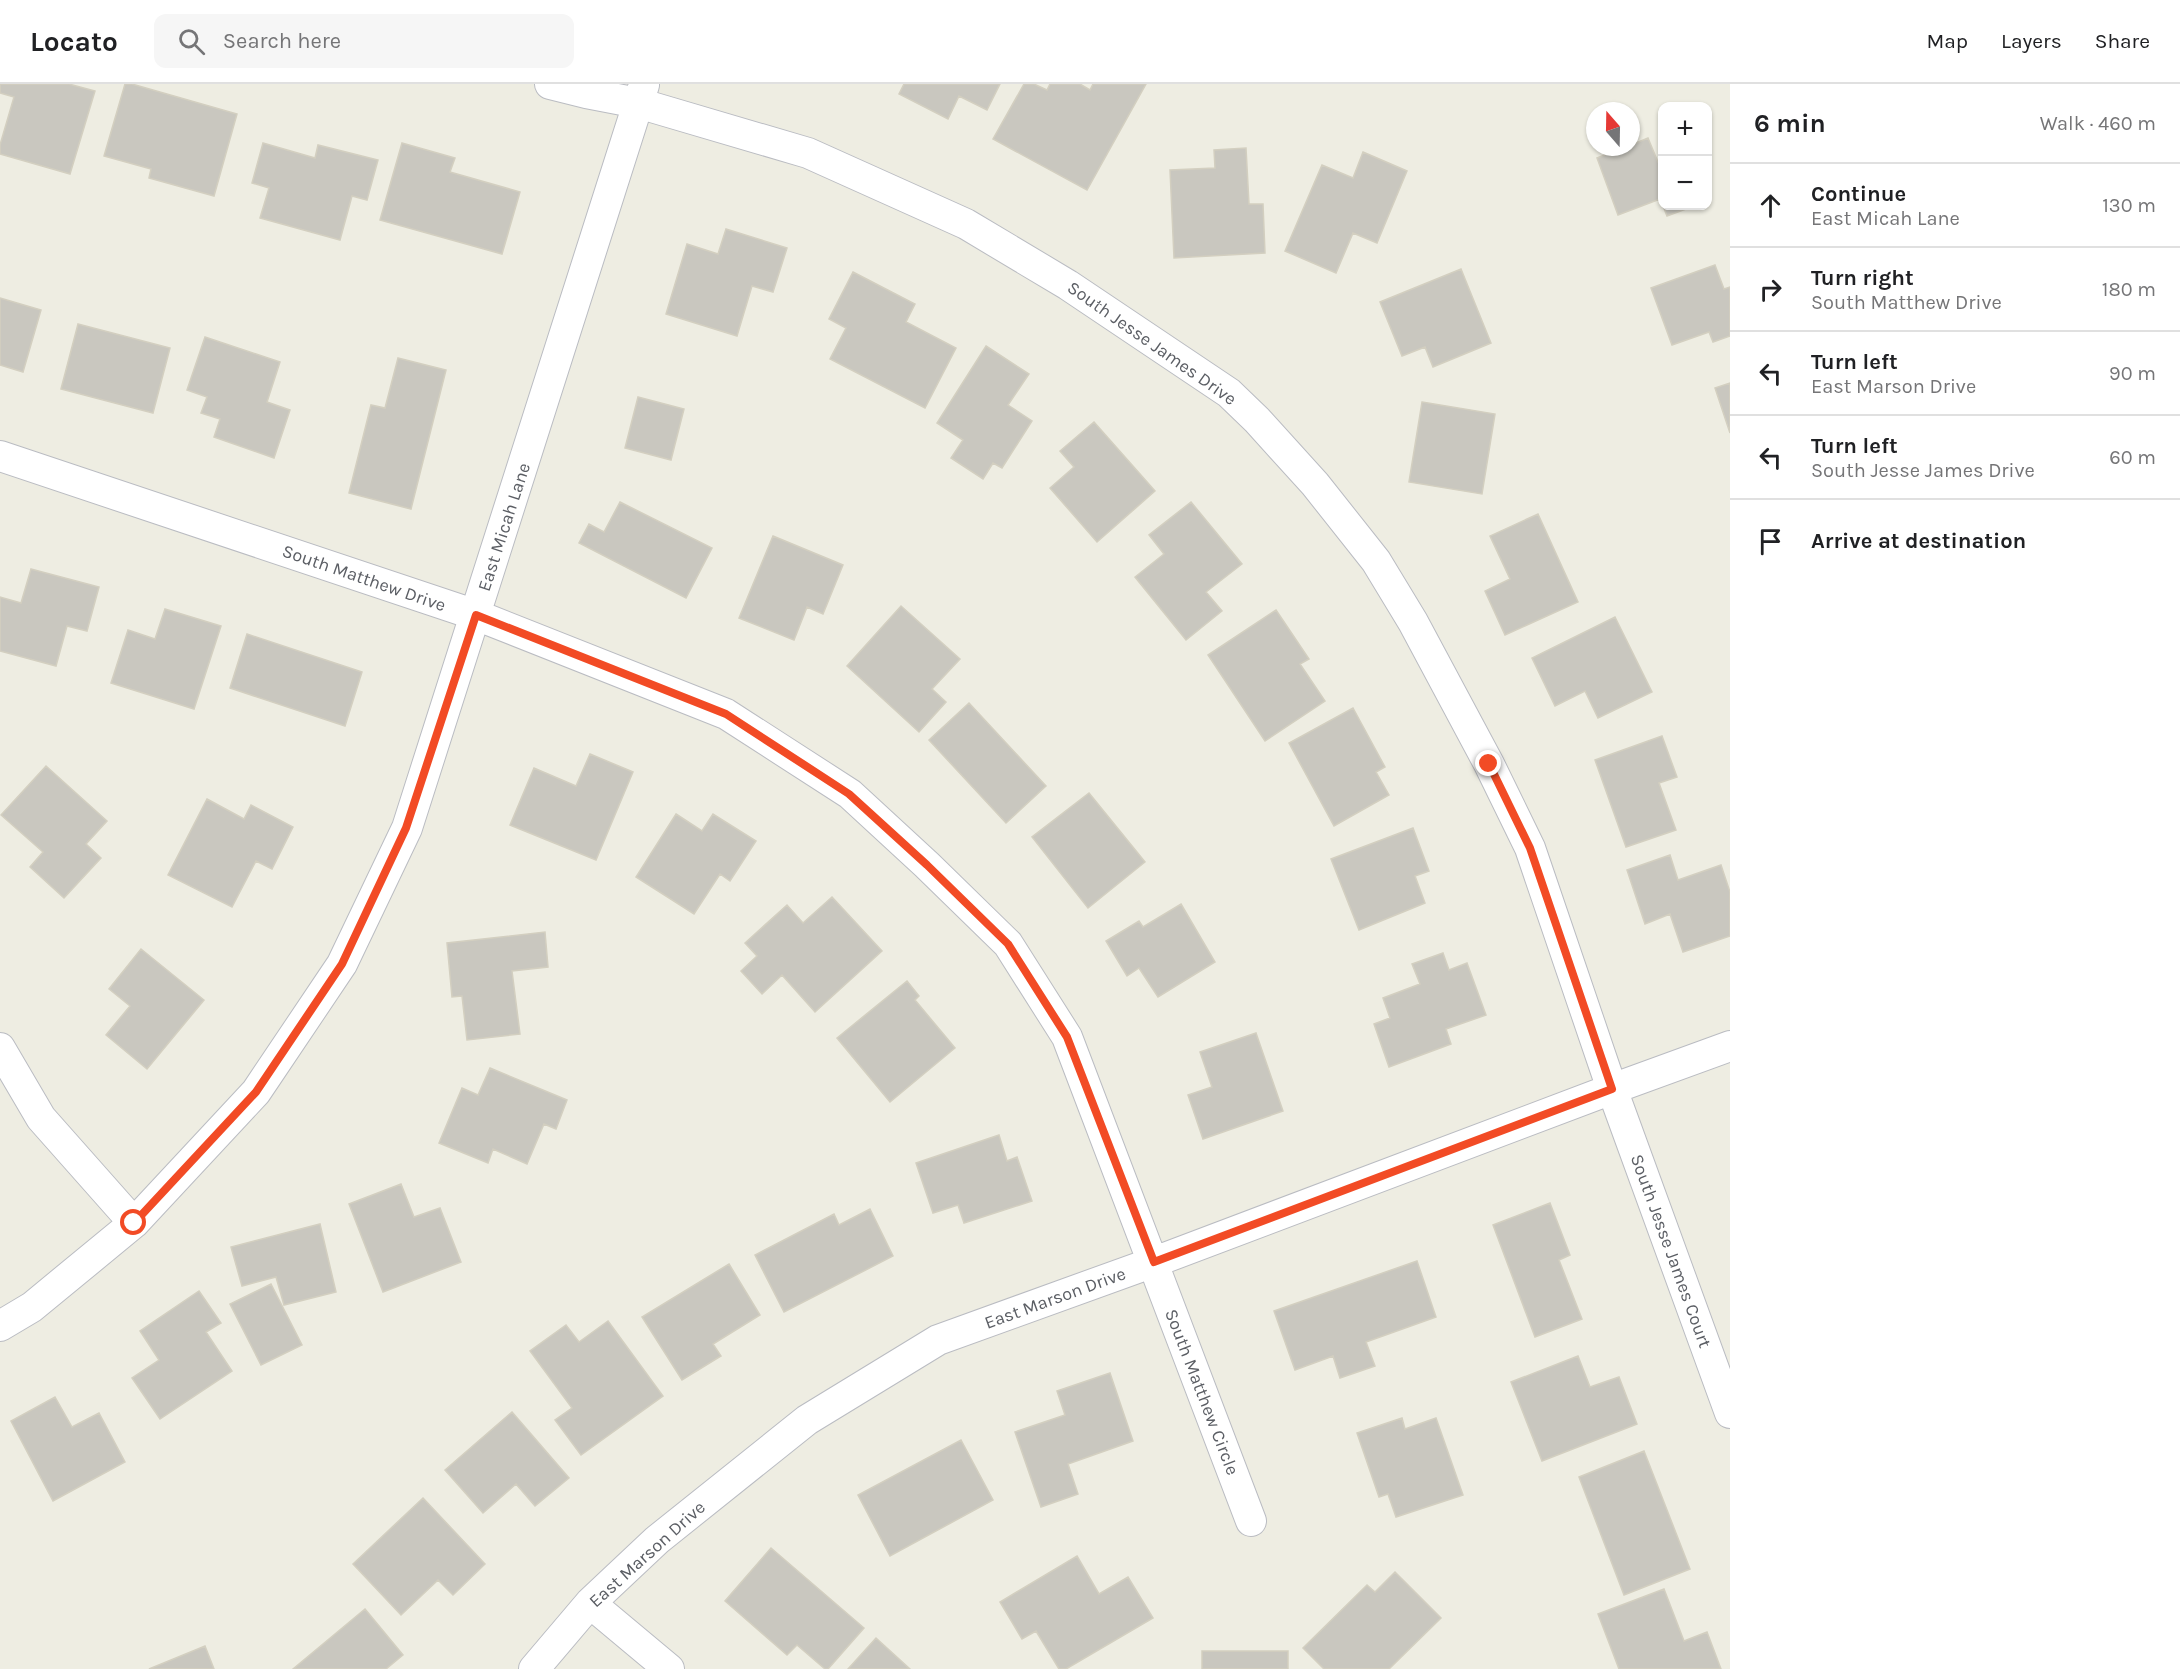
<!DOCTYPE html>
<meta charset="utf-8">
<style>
body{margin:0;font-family:Karla,sans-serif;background:#f6f6f6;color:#202124}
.controls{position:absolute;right:18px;top:18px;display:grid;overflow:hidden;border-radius:12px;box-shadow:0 2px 4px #0004}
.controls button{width:54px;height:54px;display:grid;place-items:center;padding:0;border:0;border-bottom:2px solid #e0e0e0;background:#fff;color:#202124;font:30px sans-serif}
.compass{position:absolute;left:1586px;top:18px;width:54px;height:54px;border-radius:50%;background:#fff;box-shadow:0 2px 4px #0004;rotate:340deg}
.stop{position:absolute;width:18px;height:18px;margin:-14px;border:4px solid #f24b25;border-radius:50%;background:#fff}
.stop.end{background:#f24b25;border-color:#fff;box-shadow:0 2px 6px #0008}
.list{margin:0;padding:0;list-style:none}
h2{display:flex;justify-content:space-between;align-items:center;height:78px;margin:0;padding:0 24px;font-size:26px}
h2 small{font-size:20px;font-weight:400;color:#757577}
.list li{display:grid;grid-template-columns:39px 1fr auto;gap:18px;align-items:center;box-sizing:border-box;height:84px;padding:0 24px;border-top:2px solid #e0e0e0}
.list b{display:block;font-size:22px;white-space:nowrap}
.list p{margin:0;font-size:20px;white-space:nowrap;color:#757577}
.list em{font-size:20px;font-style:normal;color:#757577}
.icon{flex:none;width:33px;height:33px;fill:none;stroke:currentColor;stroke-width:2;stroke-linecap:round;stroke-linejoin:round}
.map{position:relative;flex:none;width:1730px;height:1585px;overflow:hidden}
header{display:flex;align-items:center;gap:36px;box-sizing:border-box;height:84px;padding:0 30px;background:#fff;border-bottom:2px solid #e0e0e0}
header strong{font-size:28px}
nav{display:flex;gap:33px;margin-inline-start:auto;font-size:21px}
.search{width:420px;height:54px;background:#f6f6f6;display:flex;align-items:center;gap:15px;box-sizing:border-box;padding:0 21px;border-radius:12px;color:#757577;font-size:22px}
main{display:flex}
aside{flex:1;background:#fff}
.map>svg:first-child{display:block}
.building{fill:#c9c7bf;stroke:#d3cfc0;stroke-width:1.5}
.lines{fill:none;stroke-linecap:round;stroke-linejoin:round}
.minor-casing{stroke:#babcc2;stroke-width:32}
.minor{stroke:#fff;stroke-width:30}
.route{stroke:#f24b25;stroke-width:8}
.labels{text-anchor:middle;stroke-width:4.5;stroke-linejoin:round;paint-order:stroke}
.street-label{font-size:18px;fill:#5b5e64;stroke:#fff}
</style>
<header>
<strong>Locato</strong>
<div class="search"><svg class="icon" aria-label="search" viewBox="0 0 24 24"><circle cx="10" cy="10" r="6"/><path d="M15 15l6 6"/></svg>Search here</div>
<nav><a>Map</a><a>Layers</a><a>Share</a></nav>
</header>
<main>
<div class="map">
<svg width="1730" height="1585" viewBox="0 0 1730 1585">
<rect width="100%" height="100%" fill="#eeede2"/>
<path class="building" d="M0 0H69L95 7 70 90 0 70V61L14 13 0 9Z
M125 0H132L237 30 214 112 149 94 151 85 104 72Z
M904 0H1000L987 26 959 12 948 35 899 10Z
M1024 0H1034L1047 6 1050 0H1080L1090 6 1093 0H1146L1087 106 993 55Z
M1648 54 1658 78 1662 77V120L1660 115 1618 131 1597 74 1625 63H1631V61Z
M263 59 315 74 318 61 378 76 367 116 352 112 340 156 260 134 269 104 252 99Z
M402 59 455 74 450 88 520 108 502 170 380 136Z
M1246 64 1249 120H1263L1265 169 1174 174 1170 86 1215 84 1214 66Z
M1363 68 1407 87 1377 159 1353 149 1336 189 1285 167 1322 81 1353 94Z
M1663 122H1694L1667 132Z
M726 145 787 164 773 208 752 202 737 252 666 230 687 160 718 170Z
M1715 181 1724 205 1730 203V252L1713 258 1709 248 1672 261 1651 204Z
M1461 185 1491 259 1433 283 1425 263 1402 272 1380 218Z
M853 188 915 220 906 238 956 264 925 324 830 275 846 244 829 235Z
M0 214 41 226 23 288 0 281Z
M78 240 170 264 153 329 61 305Z
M205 253 280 278 267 318 290 326 274 374 214 353 220 335 201 329 207 313 187 306Z
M986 262 1029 290 1008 321 1032 337 1002 384 993 379 983 395 951 374 963 356 937 339Z
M398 274 446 286 411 425 349 409 371 321 385 324Z
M1730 299V349L1715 304Z
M638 313 684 325 671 376 625 364Z
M1422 318 1495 330 1482 410 1409 398Z
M1094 338 1155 407 1097 458 1050 404 1074 383 1060 367Z
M620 418 712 464 686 514 579 459 589 440 604 448Z
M1191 418 1242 480 1206 508 1222 527 1186 556 1135 493 1164 470 1149 451Z
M1538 430 1578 518 1505 551 1485 507 1510 495 1490 452Z
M773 452 843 481 823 530 807 523 794 556 739 534Z
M31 485 99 503 87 547 67 542 56 582 0 567V513L21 519Z
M901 522 960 575 932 605 946 618 919 648 847 582Z
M165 525 221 542 194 625 111 599 128 546 155 555Z
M1276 526 1309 575 1300 580 1325 617 1265 657 1208 571Z
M1615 533 1652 608 1598 634 1585 607 1555 622 1532 574Z
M247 550 362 588 345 642 230 604Z
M969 619 1046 702 1006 739 929 656Z
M1353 624 1385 683 1376 688 1389 711 1334 742 1289 659Z
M1662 652 1677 693 1659 699 1676 746 1626 763 1595 676Z
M590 670 633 688 596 776 510 741 534 684 576 702Z
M46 682 107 737 86 760 101 774 64 814 30 783 43 768 1 731Z
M1089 709 1145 778 1088 824 1032 753Z
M207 715 244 735 251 721 293 743 272 785 256 777 232 823 168 791Z
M676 730 702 747 713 730 756 757 730 797 720 790 694 830 636 793Z
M1413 744 1429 787 1415 792 1425 819 1359 846 1331 775Z
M1670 771 1678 796 1721 781 1730 808V852L1683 868 1670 830 1645 840 1627 786Z
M832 813 882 867 815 928 782 891 762 910 741 887 757 872 745 859 787 821 803 839Z
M1181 820 1215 878 1158 913 1139 884 1127 892 1106 857 1139 837 1143 843Z
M545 848 548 883 512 887 520 950 467 956 462 912 452 913 447 859Z
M141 865 204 916 147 985 106 951 130 922 109 905Z
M1443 869 1449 886 1467 879 1486 931 1446 945 1451 960 1389 983 1374 940 1390 934 1383 914 1420 900 1412 880Z
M907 897 919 912 915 916 955 964 890 1018 837 954Z
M1256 949 1283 1027 1203 1055 1188 1011 1212 1003 1200 968Z
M490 984 567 1016 556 1045 544 1040 527 1080 493 1065 488 1079 439 1059 462 1004 478 1011Z
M999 1051 1007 1077 1017 1073 1032 1117 964 1139 958 1121 933 1129 916 1079Z
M401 1100 414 1133 440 1124 461 1178 383 1208 349 1120Z
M1550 1119 1570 1171 1559 1176 1582 1235 1535 1253 1493 1141Z
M870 1125 893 1172 784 1228 755 1171 834 1130 839 1141Z
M320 1140 336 1208 284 1221 276 1193 242 1202 231 1163Z
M1417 1177 1436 1233 1366 1258 1375 1282 1340 1294 1333 1272 1295 1286 1274 1227Z
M729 1180 760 1231 713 1260 721 1272 682 1296 642 1233Z
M271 1200 302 1261 261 1281 230 1220Z
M199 1207 221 1239 206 1248 232 1287 160 1335 132 1294 159 1276 140 1247Z
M608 1237 663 1312 581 1371 555 1336 572 1324 530 1267 566 1241 579 1258Z
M1578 1272 1590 1303 1619 1293 1637 1340 1542 1377 1511 1298Z
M1110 1289 1133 1357 1068 1380 1078 1410 1041 1423 1015 1348 1065 1331 1057 1307Z
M55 1313 72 1343 99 1329 125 1378 53 1417 11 1337Z
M512 1328 569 1394 535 1422 516 1400 483 1429 445 1386Z
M1402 1334 1405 1345 1436 1334 1463 1411 1396 1433 1388 1410 1379 1413 1357 1349Z
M961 1356 993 1416 890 1472 858 1411Z
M1644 1367 1690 1485 1624 1511 1579 1393Z
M423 1414 485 1480 453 1511 438 1496 401 1531 353 1480Z
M771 1464 864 1544 828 1585H825L797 1561 787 1571 725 1517Z
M1077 1472 1099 1510 1128 1493 1153 1534 1066 1585H1059L1036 1547 1022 1555 1000 1518Z
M1395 1488 1441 1534 1389 1585H1324L1303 1564 1367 1501 1375 1508Z
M1664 1505 1684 1557 1707 1548 1721 1585H1619L1598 1530Z
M365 1525 403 1571 386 1585H293Z
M876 1554 910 1585H848Z
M205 1562 214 1585H149Z
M1202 1567H1288V1585H1202Z"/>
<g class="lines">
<g class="minor-casing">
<path id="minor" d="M550 0 586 9 638 19 808 69 966 140 1068 201 1229 309 1257 336 1315 400 1376 477 1413 538 1489 680 1530 764 1612 1005 1730 1329
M0 372 476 531 726 630 850 710 927 781 1008 860 1067 953 1251 1437
M0 964 41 1034 134 1139
M0 1242 32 1223 134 1139 256 1008 342 880 407 744 644 1
M590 1519 669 1585
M534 1585 590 1519 657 1456 807 1336 938 1256 1154 1178 1612 1005 1730 962"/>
</g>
<use href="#minor" class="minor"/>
</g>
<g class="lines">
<path class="route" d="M134 1139 256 1008 342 880 406 744 476 531 726 630 849 710 927 781 1008 860 1067 953 1154 1178 1612 1005 1530 764 1489 680"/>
</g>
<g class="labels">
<g class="street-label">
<text transform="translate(1152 259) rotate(35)" y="6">South Jesse James Drive</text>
<text transform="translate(504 443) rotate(-72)" y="6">East Micah Lane</text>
<text transform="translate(364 494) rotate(19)" y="6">South Matthew Drive</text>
<text transform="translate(1671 1167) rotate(70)" y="6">South Jesse James Court</text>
<text transform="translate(1055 1214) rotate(-20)" y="6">East Marson Drive</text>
<text transform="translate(1202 1308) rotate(69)" y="6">South Matthew Circle</text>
<text transform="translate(647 1470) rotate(-42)" y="6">East Marson Drive</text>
</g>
</g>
</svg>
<div class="controls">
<button>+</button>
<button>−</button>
</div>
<svg class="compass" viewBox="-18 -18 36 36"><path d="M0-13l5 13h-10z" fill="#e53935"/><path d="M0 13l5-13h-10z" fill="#757577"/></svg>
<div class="stop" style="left:134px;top:1139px"></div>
<div class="stop end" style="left:1489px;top:680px"></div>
</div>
<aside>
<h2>6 min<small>Walk · 460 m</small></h2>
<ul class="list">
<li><svg class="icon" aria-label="ahead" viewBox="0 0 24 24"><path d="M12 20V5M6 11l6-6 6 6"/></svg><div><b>Continue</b><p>East Micah Lane</p></div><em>130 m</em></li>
<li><svg class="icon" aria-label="right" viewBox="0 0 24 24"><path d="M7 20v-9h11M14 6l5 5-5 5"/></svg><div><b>Turn right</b><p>South Matthew Drive</p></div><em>180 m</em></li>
<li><svg class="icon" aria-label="left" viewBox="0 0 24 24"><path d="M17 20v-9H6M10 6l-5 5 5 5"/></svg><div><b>Turn left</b><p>East Marson Drive</p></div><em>90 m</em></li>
<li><svg class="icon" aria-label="left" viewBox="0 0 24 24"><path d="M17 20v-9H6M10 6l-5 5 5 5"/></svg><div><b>Turn left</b><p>South Jesse James Drive</p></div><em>60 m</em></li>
<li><svg class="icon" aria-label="arrive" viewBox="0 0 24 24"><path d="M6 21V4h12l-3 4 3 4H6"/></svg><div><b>Arrive at destination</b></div></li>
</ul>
</aside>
</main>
